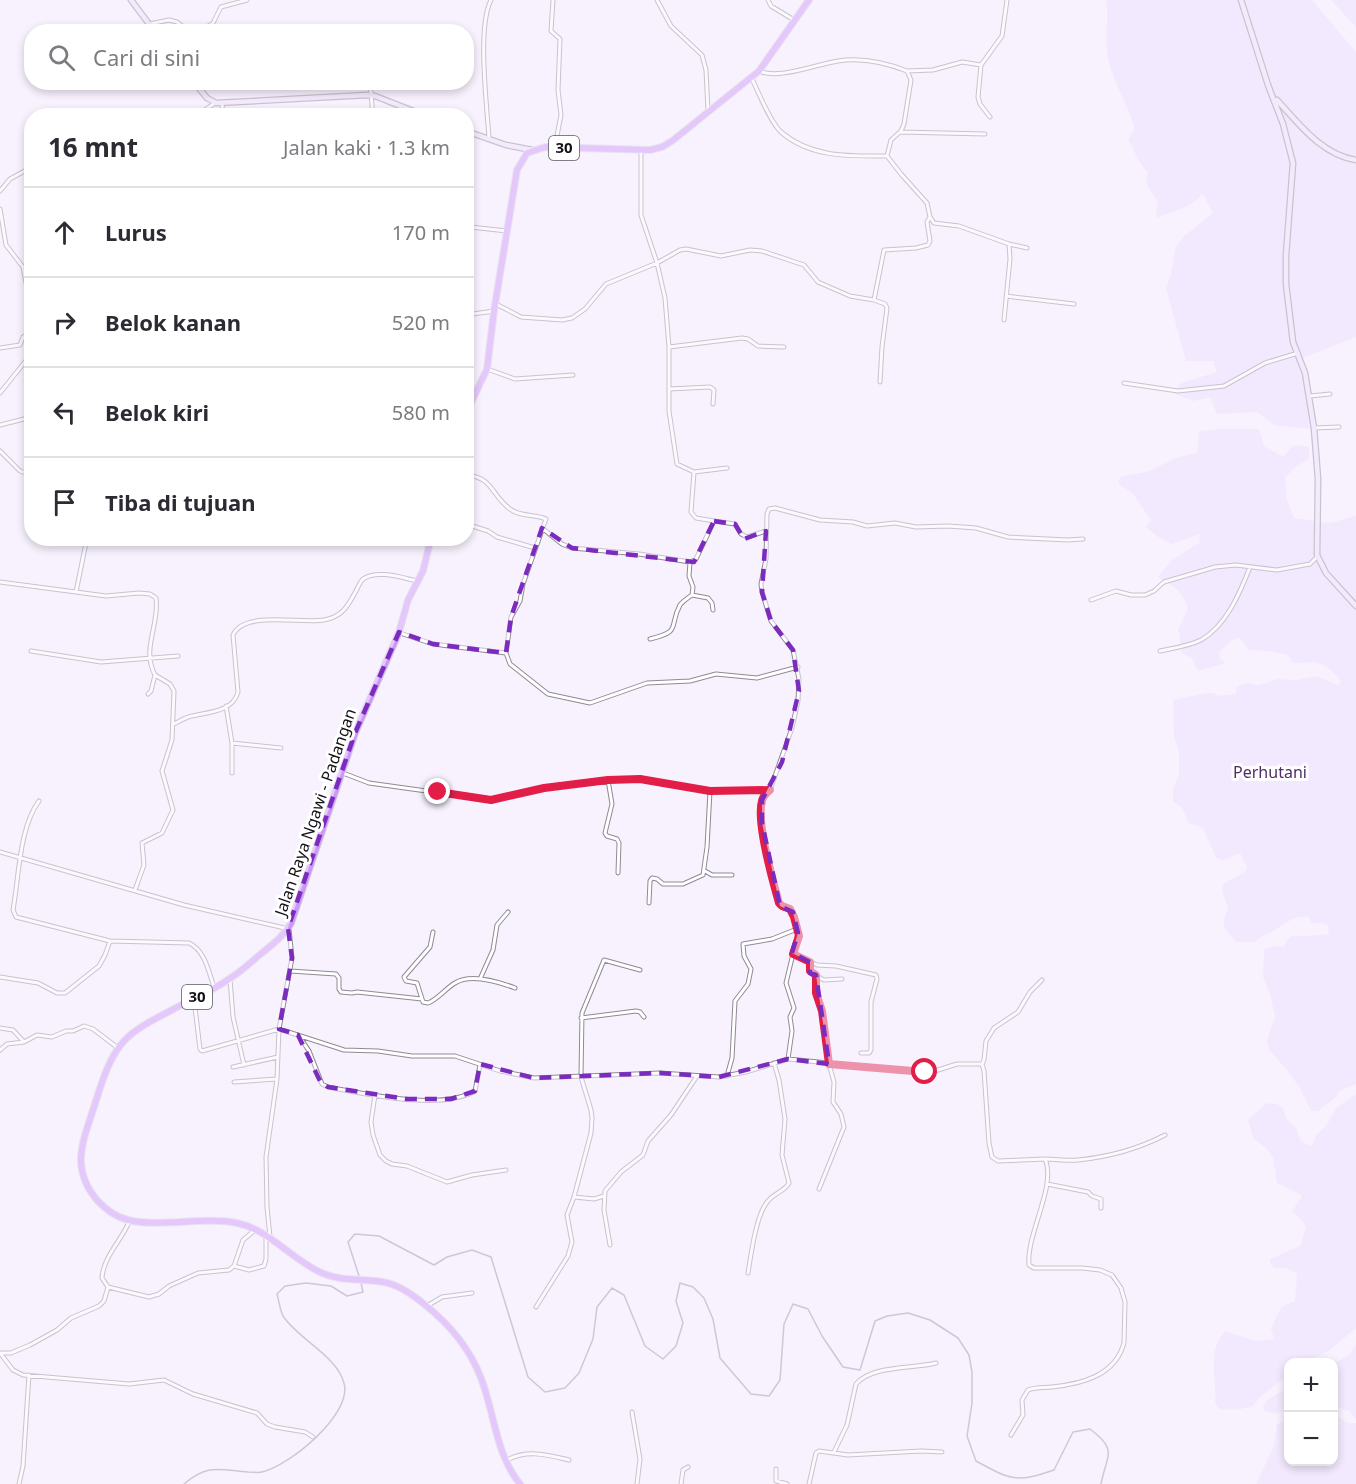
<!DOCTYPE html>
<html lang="id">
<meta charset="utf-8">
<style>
body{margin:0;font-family:"Noto Sans",sans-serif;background:#f7f7f7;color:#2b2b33}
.controls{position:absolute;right:18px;bottom:18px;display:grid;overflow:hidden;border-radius:12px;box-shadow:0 3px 9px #0003}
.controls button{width:54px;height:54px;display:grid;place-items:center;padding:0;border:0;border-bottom:2px solid #e1e1e2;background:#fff;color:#2b2b33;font:30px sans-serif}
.stop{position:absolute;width:18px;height:18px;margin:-14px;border:4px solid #e11d48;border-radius:50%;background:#fff}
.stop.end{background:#e11d48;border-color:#fff;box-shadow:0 2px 6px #0008}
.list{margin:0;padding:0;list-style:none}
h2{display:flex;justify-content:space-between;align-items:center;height:78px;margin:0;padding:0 24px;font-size:26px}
h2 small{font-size:20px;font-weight:400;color:#7c7c81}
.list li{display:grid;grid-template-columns:39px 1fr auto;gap:18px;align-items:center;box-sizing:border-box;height:90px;padding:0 24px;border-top:2px solid #e1e1e2}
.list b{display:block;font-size:22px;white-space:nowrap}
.list em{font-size:20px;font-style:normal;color:#7c7c81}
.icon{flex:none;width:33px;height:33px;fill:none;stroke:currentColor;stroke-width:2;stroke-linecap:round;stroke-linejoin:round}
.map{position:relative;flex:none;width:1356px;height:1484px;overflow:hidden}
.search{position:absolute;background:#fff;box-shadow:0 3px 9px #0003;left:24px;top:24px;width:450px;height:66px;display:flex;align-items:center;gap:15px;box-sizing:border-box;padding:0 21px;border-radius:24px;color:#7c7c81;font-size:22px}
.panel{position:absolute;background:#fff;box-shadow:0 3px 9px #0003;left:24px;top:108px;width:450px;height:438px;border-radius:24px}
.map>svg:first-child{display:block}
.green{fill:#eedefe}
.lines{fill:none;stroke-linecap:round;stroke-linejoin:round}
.stream{stroke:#a18eb1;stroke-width:1.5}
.street-casing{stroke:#8f8a94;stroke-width:5}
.secondary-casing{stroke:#8f8a94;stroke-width:7}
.highway-casing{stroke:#d5d4d5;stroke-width:8}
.street{stroke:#fff;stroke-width:3}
.secondary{stroke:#f0e0fe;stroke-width:4.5}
.highway{stroke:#cd96fb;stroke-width:6}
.route{stroke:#e11d48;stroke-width:8}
.marked{fill:none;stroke:#7b2cbf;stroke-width:4.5;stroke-dasharray:12 8;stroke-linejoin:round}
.labels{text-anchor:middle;stroke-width:6;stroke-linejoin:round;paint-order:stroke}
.shield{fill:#fff;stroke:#5a595c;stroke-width:1.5}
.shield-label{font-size:15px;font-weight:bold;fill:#141216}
.park-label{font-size:16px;fill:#4f2e68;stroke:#fff}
.street-label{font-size:16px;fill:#141216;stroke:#fff}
</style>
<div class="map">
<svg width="1356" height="1484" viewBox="0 0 1356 1484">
<rect width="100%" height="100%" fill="#f7f2fd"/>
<path class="green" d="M1106 0H1312L1356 52V337L1305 357 1298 362 1305 390 1310 429 1274 425 1257 412 1217 414 1210 398 1193 401 1174 394 1181 383 1217 372 1213 361H1186L1166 288 1171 274 1176 247 1183 237 1213 213 1203 194C1190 208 1173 211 1156 218L1158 203 1146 183 1148 173C1139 163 1134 151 1128 139L1134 130V126C1128 104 1108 73 1107 51 1105 34 1109 18 1106 0Z
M1331 0H1356V27Z
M1220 429H1258L1260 432 1264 446 1282 456 1285 455 1292 446 1299 445 1309 447V459L1297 466 1285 477 1287 500 1294 518 1330 523 1356 516V1084L1339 1091 1336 1097 1318 1111H1311L1300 1088 1287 1070 1269 1050 1267 1040 1275 1017 1271 997 1263 977 1264 950 1274 946 1284 947 1287 940 1292 936C1299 937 1320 935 1328 934L1329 927 1323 923H1312L1308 917C1293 915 1283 925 1272 932 1265 935 1261 936 1255 942H1237C1224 929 1220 926 1228 908 1218 882 1220 885 1244 873L1247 867 1240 853 1223 860 1216 858 1203 828 1188 823C1185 814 1183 805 1173 802V788L1179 774V752L1174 736 1173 700 1206 693H1213L1219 696 1235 694 1237 686 1247 683 1259 685 1277 679 1296 680 1317 676 1337 685 1340 684 1341 681C1323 660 1319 662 1293 663L1288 655 1267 651 1249 650 1239 638 1232 640 1219 652 1220 659 1226 663 1198 671 1192 658 1182 653 1178 629 1188 609C1182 590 1174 587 1158 577L1171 561 1200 542 1199 534 1172 544 1158 537 1146 527 1151 520 1133 494 1119 484 1118 480 1123 476 1147 472 1178 457 1197 453 1199 431Z
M1356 1094V1328L1330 1350 1307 1362H1288V1375L1259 1398 1252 1407 1234 1410 1219 1409 1215 1403C1217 1380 1206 1348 1226 1331L1255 1341 1274 1339 1271 1329 1281 1307 1295 1301 1297 1274 1286 1268H1274L1270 1262V1259L1300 1246 1306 1228 1303 1221 1292 1211 1301 1198V1195L1277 1183 1273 1158 1267 1149 1253 1138 1248 1120 1267 1103 1277 1104 1283 1108 1286 1118 1296 1128 1301 1141 1310 1146 1313 1145 1316 1135 1326 1126 1337 1107Z
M1356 1344V1419L1349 1411 1334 1406V1363L1349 1355Z
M1288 1387V1409L1275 1414 1265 1411 1263 1408 1266 1401Z
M1334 1415 1348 1423H1356V1484H1256L1274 1446 1277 1424 1288 1419V1462H1334Z"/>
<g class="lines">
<path class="stream" d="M360 1279 348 1242 355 1234 379 1236 434 1265 447 1257 472 1250 491 1257 528 1377 545 1392 565 1388 579 1373 593 1339 597 1307 612 1288 624 1295 645 1346 663 1359 676 1346 683 1323 676 1301 680 1283 693 1287 704 1298 713 1319 720 1358 751 1394 769 1396 780 1380 784 1324 793 1304 808 1309 822 1336 843 1367 860 1370 875 1321 887 1316 908 1313 930 1320 958 1338 969 1355 972 1372V1403L967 1436 976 1461C1011 1480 1016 1483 1054 1470L1073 1432 1090 1429C1118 1450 1107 1454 1101 1484
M184 1484C209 1463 220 1470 248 1472 253 1472 258 1473 262 1472 289 1466 353 1414 344 1383 337 1356 298 1339 283 1316 280 1310 279 1301 277 1294L285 1286 306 1283 331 1286 347 1296 363 1292 361 1283"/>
<g class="street-casing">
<path id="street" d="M553 0 551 31 560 39 558 90 561 115 555 146
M657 0 671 26 702 55 706 70 708 111
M768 0 771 6 794 20
M149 24 169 20 177 22 187 30H196L205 28 213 23 221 7 247 0
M759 71C778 80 817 64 838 61 862 57 884 62 907 71L911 80 904 124 901 131 891 140 887 156 901 174 927 203 930 217 934 223 959 226 1009 244 1010 259 1004 320
M907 71 933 70 962 62 981 65
M752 79C759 93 770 122 781 132 811 158 850 156 887 156
M370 82 373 116
M222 104 223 116
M196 116 215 103
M990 117 980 104 978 97 981 65 1002 36 1007 0
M900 132 985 134
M489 138C487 106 477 27 491 0
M641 150V215L657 263 665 298 669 347V411L677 464 694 472 727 468
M0 191 10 179 32 167
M0 209 6 245 23 267 32 314
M470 227 507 231
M1009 244 1027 248
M1006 296 1074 304
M874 300 885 304 887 308 882 347 880 382
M496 304 521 317 562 320 572 318 585 309 606 284 657 263 680 250 686 249 721 256 750 250 762 251 804 265 818 282 850 296 874 300 884 250 916 248 928 245 930 241 927 222 930 217
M466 315 494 311
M669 347 742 338 748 339 758 346 784 347
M0 348 20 345 23 337 32 332
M487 369 515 379 573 375
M1124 383 1178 391 1224 386 1265 363 1298 353
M669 389 710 387 714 390 713 404
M0 393 32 353
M1310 396 1330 394
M0 425 32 417
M1314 428 1339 427
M0 451 20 471 32 475
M694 472 691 512 696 518 714 521
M466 524 488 531 497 537 535 548
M542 528 562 544 572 548 639 554 690 562 696 559 714 521 735 524 741 534 747 537 766 531
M0 582 106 596 139 593 150 594 156 598C160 624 141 649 155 675L170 684 174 691 172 740 162 771 173 810 162 833 142 843 144 865 135 890
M76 592 87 538
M692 595 708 598 712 603 713 610
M1091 600 1116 591 1131 595H1145L1154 591 1164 582 1215 567 1236 565 1277 570 1310 564 1317 557
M400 633 433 644 506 653 511 617 520 601 523 584 546 519C535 514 520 517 510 509 491 495 493 477 466 475
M650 639C683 631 668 627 680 605 683 601 688 598 692 595L693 587 689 576 690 562
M31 651 101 662 178 656
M1160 651C1174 648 1189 646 1201 640 1226 626 1240 593 1250 567
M506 653 510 664 548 694 590 703 647 683 690 681 716 674 757 678 798 667
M148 694 151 691 155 675
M226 706 232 743V773
M174 724C180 721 186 717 192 716 208 712 233 712 238 692L233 635C244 610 300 624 324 620 342 617 348 606 356 591 358 587 360 582 363 579 377 569 403 578 417 581
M232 743 281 748
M343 773 369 783 491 800 544 788 621 780H648L710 791 770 790 792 728 798 701 799 679 793 650 771 621 762 592 761 584 766 559 767 514 769 509 775 508 820 520 853 522 867 526 895 523 916 527 948 526 976 528 1008 537 1068 540 1083 539
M608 780 612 804 605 833 607 836 617 839 619 843 618 873
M770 791C766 794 763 797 761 802 756 822 773 881 779 903L793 912 798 933 786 983 794 1008 790 1017 792 1031 788 1059
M39 801C19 828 19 877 13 910L16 917 110 941 189 943C205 950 209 973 214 987
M0 852 184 905 289 929 292 958 279 1029 277 1079 266 1157 267 1207 270 1237
M705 871 712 875H732
M649 903 650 881 652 878 657 879 663 884H683L703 875 707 847 710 791
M433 932 430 947 404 977 406 981 417 983 423 1002 428 1003C438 999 445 989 455 983 471 973 499 982 515 988
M793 954 817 965 836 966 876 975 877 979 871 1002V1050L869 1053H861
M810 962 811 973 824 980 842 979
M290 971 336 974 339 978V989L341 992 352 993 357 992 422 999
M816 975V993L822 1011 829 1064 834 1082 833 1102 841 1114 844 1127 819 1189
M0 977 38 983 57 993H65L99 966 105 955 110 941
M230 979 233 1017 244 1065
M480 979 493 950 497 925 508 912
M194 999 200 1049 202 1051 279 1029 344 1050 378 1051 412 1056H455L500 1071 534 1078 660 1073 719 1077 746 1072 788 1059 920 1072 935 1071 957 1064H982L984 1060 986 1041 994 1028 1018 1012 1030 992 1042 980
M581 1018 636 1011 640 1012 644 1017
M0 1028 13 1030 24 1042
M299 1036 309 1051 322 1084 328 1087C367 1094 441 1111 475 1091L480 1065
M0 1050 7 1044 24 1042 37 1035 52 1037 66 1031H73L84 1026 93 1029 118 1048
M982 1064 984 1071 989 1143 992 1157 998 1161 1045 1159C1057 1186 1026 1234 1029 1265L1034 1268H1082L1100 1270 1112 1275 1121 1288 1125 1302 1124 1343C1115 1376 1081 1384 1052 1387 1044 1388 1036 1387 1028 1390L1022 1400 1023 1415 1011 1435
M233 1067 278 1057
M727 1076 732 1058 735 1001 748 984 751 969 744 956 743 944 772 939 797 929
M234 1082 277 1079
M375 1095 371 1122 373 1135 380 1155 386 1161 392 1164 407 1166 447 1182 472 1175 506 1170
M1045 1159C1056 1159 1067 1161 1078 1160 1108 1157 1138 1149 1165 1135
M1047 1184 1088 1192 1092 1196 1101 1199V1208
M574 1197 594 1199 604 1196
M610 1245 604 1210 605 1191 621 1172 643 1155 648 1141 671 1115 697 1076
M234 1266 249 1270 264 1266 266 1259V1236
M748 1273C751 1255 756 1214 768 1201 774 1193 784 1192 789 1183L782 1155 785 1119 779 1080 774 1063
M108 1287 102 1278C103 1257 122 1240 130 1220
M427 1306 442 1297 472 1293
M536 1307 568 1256 572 1242 567 1215 574 1197 591 1133 592 1118 591 1110 581 1077 582 1013 604 960 640 970
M0 1353 13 1370 23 1375 129 1384 164 1380 193 1394 257 1413 267 1424 275 1427 305 1432 313 1437
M0 1353H11L30 1345 57 1330 71 1318 99 1306 104 1301 108 1287 149 1297 159 1294 169 1286 198 1273 229 1270 234 1266 243 1240 255 1230
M632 1412 640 1459 637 1484
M834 1452 847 1425 856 1384C872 1365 913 1369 936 1363
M507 1460C528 1449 548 1455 569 1460
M776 1469V1481L787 1484
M19 1484 23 1466 29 1375
M681 1484 683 1470 688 1467
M809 1484 816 1453 819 1451 848 1455 921 1451 942 1452"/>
</g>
<g class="secondary-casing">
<path id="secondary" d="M131 0 155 32
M1241 0 1268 85 1283 124 1293 163 1286 255V284L1293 342 1305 373 1314 428 1318 479 1317 555 1326 573 1356 606
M194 82 207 98 216 103 367 95 375 96 426 116
M1277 100C1299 124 1322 155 1356 160
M466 131 506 145 532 150"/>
</g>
<g class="highway-casing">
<path id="highway" d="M466 413 487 369 494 311 517 170 527 153 545 147 650 150 662 147 672 141 759 71 809 0
M431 538 423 571 408 600 399 632 355 733 291 923C284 936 273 944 262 953 252 961 243 970 232 977 213 991 190 1000 170 1011 151 1021 129 1031 117 1050 106 1067 100 1088 94 1107 83 1141 70 1168 97 1200 105 1209 116 1217 128 1220 163 1228 202 1216 237 1223 270 1230 292 1260 322 1273 342 1282 362 1278 383 1282 397 1284 413 1295 424 1304 448 1323 470 1349 481 1378 495 1414 495 1453 520 1484"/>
</g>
<use href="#street" class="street"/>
<use href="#secondary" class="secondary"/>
<use href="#highway" class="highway"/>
</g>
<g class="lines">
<path class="route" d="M438 792 491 800 544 788 608 780 640 779 710 791 770 790C766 793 763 796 762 801 756 821 773 882 779 903L782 906 790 909 794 917 799 936 793 954 810 962V971L816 975V993L822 1011 829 1064 925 1072"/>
</g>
<path d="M0 0H1356V1484H0ZM714 521 735 524 744 539 766 531 762 592 771 621 793 650 799 691 782 762 762 800V823L780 906 793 912 798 933 792 953 810 962V973L816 975 829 1064 788 1059 719 1077 660 1073 534 1078 480 1064 475 1091 451 1099H407L328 1087 320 1081 298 1035 279 1029 292 958 288 928 355 733 399 632 433 644 506 653 511 617 542 528 572 548 694 562Z" fill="#f7f2fd" fill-opacity=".55" fill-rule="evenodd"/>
<path class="marked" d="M714 521 735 524 744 539 766 531 762 592 771 621 793 650 799 691 782 762 762 800V823L780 906 793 912 798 933 792 953 810 962V973L816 975 829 1064 788 1059 719 1077 660 1073 534 1078 480 1064 475 1091 451 1099H407L328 1087 320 1081 298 1035 279 1029 292 958 288 928 355 733 399 632 433 644 506 653 511 617 542 528 572 548 694 562Z"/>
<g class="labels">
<g class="shield">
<rect x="549" y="136" width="30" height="24" rx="4.5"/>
<rect x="182" y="985" width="30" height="24" rx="4.5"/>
</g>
<g class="shield-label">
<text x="564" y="153">30</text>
<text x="197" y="1002">30</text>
</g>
<g class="park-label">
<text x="1270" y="778">Perhutani</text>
</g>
<g class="street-label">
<text transform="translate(315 812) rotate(-71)" y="6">Jalan Raya Ngawi - Padangan</text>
</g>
</g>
</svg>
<div class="controls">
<button>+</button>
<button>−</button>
</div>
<div class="stop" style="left:925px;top:1072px"></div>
<div class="stop end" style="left:438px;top:792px"></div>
<div class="search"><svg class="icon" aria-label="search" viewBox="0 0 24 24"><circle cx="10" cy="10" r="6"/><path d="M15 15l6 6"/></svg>Cari di sini</div>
<section class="panel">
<h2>16 mnt<small>Jalan kaki · 1.3 km</small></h2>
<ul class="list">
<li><svg class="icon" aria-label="ahead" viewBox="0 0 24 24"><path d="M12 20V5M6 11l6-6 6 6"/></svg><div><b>Lurus</b></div><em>170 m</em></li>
<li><svg class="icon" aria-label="right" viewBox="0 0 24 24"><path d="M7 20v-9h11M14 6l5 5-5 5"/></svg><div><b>Belok kanan</b></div><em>520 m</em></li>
<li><svg class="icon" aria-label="left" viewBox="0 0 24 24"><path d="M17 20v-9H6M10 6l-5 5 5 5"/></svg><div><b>Belok kiri</b></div><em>580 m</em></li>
<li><svg class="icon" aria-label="arrive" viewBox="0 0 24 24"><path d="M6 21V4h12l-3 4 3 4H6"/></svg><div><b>Tiba di tujuan</b></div></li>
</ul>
</section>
</div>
